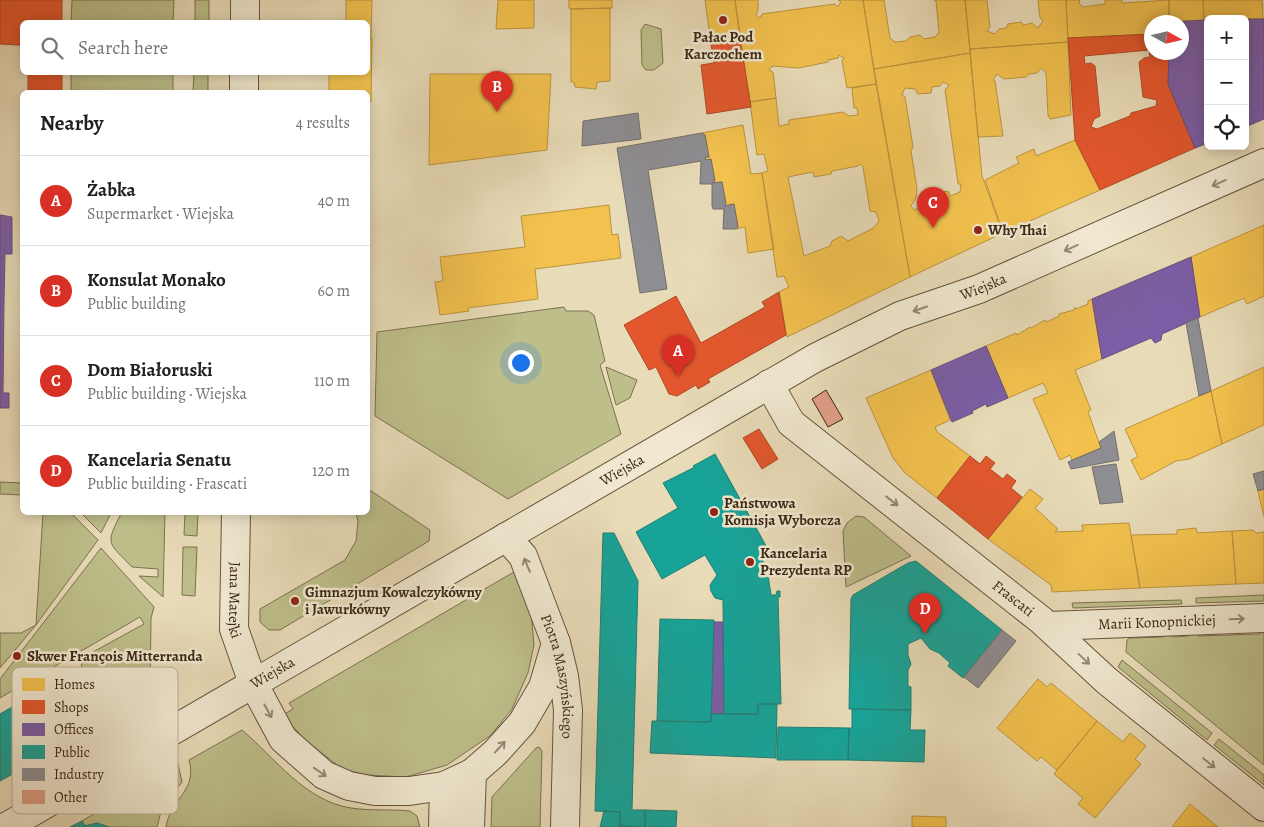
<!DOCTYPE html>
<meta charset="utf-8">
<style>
body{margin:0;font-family:Alegreya,serif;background:#f6f6f6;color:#202124}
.controls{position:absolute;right:15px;top:15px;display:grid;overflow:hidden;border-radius:8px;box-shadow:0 2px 12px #0003}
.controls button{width:45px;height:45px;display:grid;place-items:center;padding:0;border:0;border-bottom:1px solid #e0e0e0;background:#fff;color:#202124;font:25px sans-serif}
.compass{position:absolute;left:1144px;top:15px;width:45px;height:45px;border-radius:50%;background:#fff;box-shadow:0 2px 12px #0003;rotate:98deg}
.you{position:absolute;left:520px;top:362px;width:18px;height:18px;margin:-12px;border:4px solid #fff;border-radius:50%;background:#1a73e8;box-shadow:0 0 0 8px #1a73e833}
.badge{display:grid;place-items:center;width:32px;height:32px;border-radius:50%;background:#d93025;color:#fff;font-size:16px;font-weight:700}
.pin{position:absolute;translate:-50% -41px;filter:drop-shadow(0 1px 2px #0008)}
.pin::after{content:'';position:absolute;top:26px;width:18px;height:15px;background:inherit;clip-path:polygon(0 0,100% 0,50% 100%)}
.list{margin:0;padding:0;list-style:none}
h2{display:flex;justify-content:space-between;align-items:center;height:65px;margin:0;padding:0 20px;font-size:21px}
h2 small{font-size:16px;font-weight:400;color:#757577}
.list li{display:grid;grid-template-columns:32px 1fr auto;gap:15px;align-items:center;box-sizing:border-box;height:90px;padding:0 20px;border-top:1px solid #e0e0e0}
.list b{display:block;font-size:19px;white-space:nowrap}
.list p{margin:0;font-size:16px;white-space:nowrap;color:#757577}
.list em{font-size:16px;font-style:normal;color:#757577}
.icon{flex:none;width:28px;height:28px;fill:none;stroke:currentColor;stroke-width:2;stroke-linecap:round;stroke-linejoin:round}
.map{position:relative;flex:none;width:1264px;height:827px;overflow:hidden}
.search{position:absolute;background:#fff;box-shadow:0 2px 12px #0003;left:20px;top:20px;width:350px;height:55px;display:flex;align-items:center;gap:12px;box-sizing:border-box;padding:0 18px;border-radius:8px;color:#757577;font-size:19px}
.panel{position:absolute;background:#fff;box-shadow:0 2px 12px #0003;left:20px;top:90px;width:350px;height:425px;border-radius:8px}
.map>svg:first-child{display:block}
.green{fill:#bdbe8a;stroke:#7c7250}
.homes{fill:#f2c14e;stroke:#bb933d;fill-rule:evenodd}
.shops{fill:#e4572e;stroke:#b14926;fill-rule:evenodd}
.offices{fill:#7b5ea7;stroke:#684e7b}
.public{fill:#17a398;stroke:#227e71}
.industry{fill:#8d8d92;stroke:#746e6c}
.building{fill:#df9e86;stroke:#3b2715}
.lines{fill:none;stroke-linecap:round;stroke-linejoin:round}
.minor-casing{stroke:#66543e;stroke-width:30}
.minor{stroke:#f0e8d0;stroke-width:28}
.oneway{stroke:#968872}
.poi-dot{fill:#8f2418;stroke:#f0e8d0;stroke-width:2}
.labels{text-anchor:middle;stroke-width:5;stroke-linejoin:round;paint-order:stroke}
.poi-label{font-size:15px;font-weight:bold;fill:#3b2715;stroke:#f0e8d0;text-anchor:start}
.street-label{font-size:15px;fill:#3b2715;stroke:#f0e8d0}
.key{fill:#f0e8d0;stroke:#baae98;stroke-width:1}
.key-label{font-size:14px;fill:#3b2715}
</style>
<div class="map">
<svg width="1264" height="827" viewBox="0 0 1264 827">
<rect width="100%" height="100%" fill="#e8dbb7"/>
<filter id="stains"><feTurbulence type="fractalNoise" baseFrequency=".004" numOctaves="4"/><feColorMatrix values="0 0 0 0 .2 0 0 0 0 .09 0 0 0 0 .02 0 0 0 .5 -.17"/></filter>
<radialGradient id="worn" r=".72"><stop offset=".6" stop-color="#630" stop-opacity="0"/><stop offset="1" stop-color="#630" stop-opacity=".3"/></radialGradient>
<path class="green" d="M72 0H174L173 22H71Z
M195 0H209V22H195Z
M645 24 661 29 663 63 654 70H646L642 65 641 30Z
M71 73H173V92H71Z
M194 73H208V92H193Z
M564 307 566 311H588L594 315 605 361 600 365 621 434 508 499 375 416 377 332Z
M606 367 637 380 630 398 616 405Z
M0 482 22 483V495L0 494Z
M368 489 430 530 429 541 280 630H269L260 622V609L345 560 356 541 358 521 356 513 368 512Z
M122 512 165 513 163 597 139 576 158 577V569L132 567C107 541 105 545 122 512Z
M43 513H71L98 540 36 625 0 668V633H21L36 625Z
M81 513H111L101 533Z
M185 513H198L197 536 184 535Z
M856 516 864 517 911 556 846 587 843 531 847 523Z
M183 547H197L195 596 182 595Z
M101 548 154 607 151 618 150 692 78 735 82 658 144 624 140 617 0 698V679Z
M514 572 531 611 534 645 528 673 512 709 491 735 447 765 406 777 367 775 342 769 304 739 283 715 293 709 289 703Z
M1264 595V601L1196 603V598Z
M1181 600 1182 604 1073 608 1072 603Z
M1264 630V765L1126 652 1127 640 1130 638 1163 637 1164 634H1172L1173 637 1188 636 1189 633H1197L1198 636 1260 634V631Z
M1122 660 1212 733 1207 740 1118 667Z
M242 730C275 758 305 801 351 808 371 811 391 809 410 811L417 816 420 827H166C170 799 198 791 189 760Z
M1219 739 1264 775V785L1214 745Z
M539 747 542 751 540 827H491L492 797 536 748Z
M178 764 182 782 162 808 157 827H109L97 823 85 826 82 821Z"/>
<path class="homes" d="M346 0H372L371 38H368V22H346Z
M498 0H534V28L496 29Z
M569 0H612V8L571 9 569 8Z
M705 0H735L740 40 711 44Z
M735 0H758V10L756 15 760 18 762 14 835 4 838 7 841 2 838 0H863L876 84 847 88 842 61 844 58 839 55 838 58 828 60V62L799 68 772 66 769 70 773 72 776 98 750 102Z
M863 0H884L890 38 895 42 906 41 910 37 920 35 924 39 935 37 939 32 936 1 934 0H965L970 53 874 69Z
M965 0H987L990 27 987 31 995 34 999 29 1006 28 1008 24 1021 22 1024 25 1032 23 1038 28 1043 21 1040 18 1038 0H1066L1068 42 970 49Z
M1066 0H1080L1079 3 1083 7 1105 4V0H1122V3L1169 0V22H1152V34L1068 38Z
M1169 0H1203L1204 20 1169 22Z
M1203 0H1262L1263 19 1204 20Z
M610 8V81L597 82 596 89 575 87 574 82H571V9Z
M368 38H372L371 102H368V92H329V72H368Z
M1068 42 1071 115 1050 119 1048 115 1046 73 1041 68 1037 73 1029 74 1026 77 1004 79 997 74 993 80 995 81 1003 136 978 137 970 49Z
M970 53 982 176 1003 233 910 277 874 69ZM943 82 949 85 945 90 958 184H961L960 192 950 196 949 192 946 191 932 197 933 201 915 210 911 206 916 198 917 188 911 151 913 147 905 97 902 95 905 88 915 89 918 94 931 93 932 87 940 86Z
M430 74H551L547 150 429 165Z
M876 84 910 277 787 337 779 292 789 287 784 276 777 277 762 173 768 171 764 154 757 155 750 102 776 98 779 126 789 124V120L843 112 849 116 858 115 857 108H854L852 88ZM860 164 863 167 870 211 876 212 879 221 873 228 848 241 841 236 832 241 830 246 804 256 788 177 813 172 814 177 831 174 832 171 858 166Z
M743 125 751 174 762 173 774 249 748 253 745 227 736 229 735 227H738L734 204 724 206 726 204 722 182 712 183 715 181 711 159 706 160 705 157H709L705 135 702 133Z
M1075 140 1100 190 1003 233 985 180 1019 163 1016 157 1034 149 1036 156Z
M609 205 612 235 618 234 621 258 535 269 538 299 468 308 469 311 440 315 435 282 443 281 440 257 525 247 521 216Z
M1264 225V296L1247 304 1244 298 1200 317 1191 257Z
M1092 299 1102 359 1075 370 1091 410 1088 412 1101 448 1072 460 1070 455 1060 460 1033 399 1048 393 1043 383 1008 398 986 346 1016 333 1017 335 1030 327 1031 328 1045 320 1047 322 1059 316V314L1074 310 1075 307 1076 309 1088 304V301Z
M1264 367V425L1222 444 1211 391Z
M931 370 950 420 935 427 937 432 970 456 937 498 905 473 893 458 866 398Z
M1211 391 1222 444 1189 459 1176 461 1141 480 1131 460 1138 457 1125 429Z
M1030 489 1043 499 1035 508 1058 529 1055 532 1083 531 1082 525 1129 523 1140 588 1052 592 1051 585 988 539Z
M1264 489V517L1258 491Z
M1196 528 1197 533 1232 531 1236 584 1140 588 1131 535 1177 534V530Z
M1253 530 1256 533 1264 532V583L1236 584 1232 531Z
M1038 679 1047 687 1051 683 1097 721 1057 770 1041 757 1037 761 997 728Z
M1097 721 1123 742 1130 733 1146 746 1135 759 1141 764 1095 818 1078 804 1083 798 1054 774Z
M1190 804 1218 827H1172Z
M912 816 946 817V827H912Z"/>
<path class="shops" d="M0 0H62V22H22V48L19 45 0 44Z
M1152 34V52H1169L1168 84 1195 148 1100 190 1075 140 1068 38ZM1149 50 1150 57 1144 58 1139 62 1143 97 1157 100 1156 106 1131 113 1130 116 1097 129 1091 127 1094 119 1100 116 1095 66 1091 63 1085 64 1084 56Z
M740 40 751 107 707 114 701 65 714 63 711 44Z
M28 72H62V92H28Z
M779 292 786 335 708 379 710 382 698 389 696 385 677 396 669 394 656 367 649 370 624 325 676 296 701 343 765 307 762 302Z
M759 429 778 459 762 469 743 438Z
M970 456 980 464 986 456 995 463 990 469 1003 479 1007 474 1016 481 1011 488 1022 497 988 539 937 498Z"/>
<path class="offices" d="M1245 19H1264V119L1245 127Z
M1208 20V143L1195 148 1168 84 1169 52H1182V22H1169Z
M0 215 12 217V254H5L4 300 3 393H9V408H0Z
M1191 257 1200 317 1162 334 1161 340 1155 343 1151 338 1102 359 1092 299Z
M986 346 1008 398 987 407 986 404 972 411 973 413 952 422 931 370Z
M714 622H723L724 714H711Z"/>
<path class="public" d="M715 454 770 553 767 555 765 551 760 553 768 575 771 595H776L777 591H780V597H778L781 704H758V714H724L723 600 715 598 711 591 710 585 717 575 705 555 662 579 636 532 678 508 663 483 695 467 693 466Z
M603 533H614L638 581 632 810H645V827L620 826V812L595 811Z
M916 561 1002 630 963 678 948 666 950 663 939 653 930 649 921 638 908 644V655L911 664 908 670V686L911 687V710L849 709 851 599 853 595 908 563Z
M660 619 714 620 711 722 657 721Z
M73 672 76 675 73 735 75 739 0 781V714Z
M758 704H777L776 758 650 753 652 721 711 722V714H758Z
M852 709 911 710 910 730H925L924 762 848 760 849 728H852Z
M778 727 849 728 848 760H777Z
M645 810 677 811 676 827H645Z
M604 811 620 812V826L645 827H600Z
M82 821 85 826 97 823 109 827H70Z"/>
<path class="industry" d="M638 113 641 139 582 146 583 121Z
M702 133 705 135 709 157H705L706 160 711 159 715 181 712 183 722 182 726 204 724 206 734 204 738 227 736 229H723L724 209H713L712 206V184H700L701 161 648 170 667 289 640 293 617 148Z
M1198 318 1211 391 1199 396 1186 323Z
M1114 431 1119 460 1071 469 1068 462 1101 448 1099 442Z
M1116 464 1123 502 1100 504 1092 467Z
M1264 471V489L1258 491 1253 474Z
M1002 630 1016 641 978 688 964 677Z"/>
<path class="building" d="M826 390 843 419 828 427 812 399Z"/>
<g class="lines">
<g class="minor-casing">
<g id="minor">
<path d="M245 22V0"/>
<path d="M244 92V72"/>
<path id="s1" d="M769 384 791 423 1041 620 1107 681 1264 807"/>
<path id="s2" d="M236 512 234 629 253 683 283 739 324 775 349 786 375 791H409L444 786 472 773 495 753 522 723 543 687 556 643"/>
<path id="s3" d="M506 537 523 556 556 643 564 676 568 710 565 827"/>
<path id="s4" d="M1048 626 1264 618"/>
<path id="s5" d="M6 827 815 358 900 316 979 289 1264 163"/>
<path d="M443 827 444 786"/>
<path d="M470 827 472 773"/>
</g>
</g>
<use href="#minor" class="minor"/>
</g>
<defs><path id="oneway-shaft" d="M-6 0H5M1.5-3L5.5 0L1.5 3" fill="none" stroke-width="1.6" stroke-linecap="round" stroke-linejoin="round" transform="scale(1.25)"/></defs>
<g class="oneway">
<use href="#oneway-shaft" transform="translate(1219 183) rotate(156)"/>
<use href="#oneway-shaft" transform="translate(1071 248) rotate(156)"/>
<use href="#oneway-shaft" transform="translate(920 309) rotate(161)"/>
<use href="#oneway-shaft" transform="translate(892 501) rotate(38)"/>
<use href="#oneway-shaft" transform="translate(527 565) rotate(-113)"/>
<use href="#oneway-shaft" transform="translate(1237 619) rotate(-2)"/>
<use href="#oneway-shaft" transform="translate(1084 659) rotate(43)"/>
<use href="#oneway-shaft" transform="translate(268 711) rotate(61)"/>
<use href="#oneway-shaft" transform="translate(500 747) rotate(-47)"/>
<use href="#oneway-shaft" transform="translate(1209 763) rotate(39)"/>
<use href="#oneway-shaft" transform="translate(320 772) rotate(35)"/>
</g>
<g class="poi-dot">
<circle cx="723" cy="20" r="5"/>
<circle cx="978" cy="230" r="5"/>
<circle cx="714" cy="512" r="5"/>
<circle cx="750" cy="562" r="5"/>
<circle cx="295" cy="601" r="5"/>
<circle cx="17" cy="656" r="5"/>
</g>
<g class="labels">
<g class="poi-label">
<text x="723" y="42" text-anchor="middle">Pałac Pod<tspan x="723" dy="17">Karczochem</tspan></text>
<text x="988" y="235">Why Thai</text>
<text x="724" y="508">Państwowa<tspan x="724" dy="17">Komisja Wyborcza</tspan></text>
<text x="760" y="558">Kancelaria<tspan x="760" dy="17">Prezydenta RP</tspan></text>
<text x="305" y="597">Gimnazjum Kowalczykówny<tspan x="305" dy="17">i Jawurkówny</tspan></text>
<text x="27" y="661">Skwer François Mitterranda</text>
</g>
<g class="street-label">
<text dy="5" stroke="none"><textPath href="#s5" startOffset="1118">Wiejska</textPath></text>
<text dy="5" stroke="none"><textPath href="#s5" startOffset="712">Wiejska</textPath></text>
<text dy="5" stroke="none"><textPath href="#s1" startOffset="328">Frascati</textPath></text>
<text dy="5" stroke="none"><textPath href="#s2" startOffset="88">Jana Matejki</textPath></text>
<text dy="5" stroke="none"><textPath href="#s4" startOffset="109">Marii Konopnickiej</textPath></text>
<text dy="5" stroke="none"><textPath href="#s5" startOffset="308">Wiejska</textPath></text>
<text dy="5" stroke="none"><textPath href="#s3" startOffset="152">Piotra Maszyńskiego</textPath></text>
</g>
</g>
<rect x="12" y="667" width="166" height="147" rx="8" class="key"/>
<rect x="22" y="678" width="23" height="13" fill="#f2c14e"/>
<rect x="22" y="700" width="23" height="14" fill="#e4572e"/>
<rect x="22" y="723" width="23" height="13" fill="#7b5ea7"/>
<rect x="22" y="745" width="23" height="14" fill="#17a398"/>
<rect x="22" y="768" width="23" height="13" fill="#8d8d92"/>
<rect x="22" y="790" width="23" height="14" fill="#df9e86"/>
<g class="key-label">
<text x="54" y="689">Homes</text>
<text x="54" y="712">Shops</text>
<text x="54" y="734">Offices</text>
<text x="54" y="757">Public</text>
<text x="54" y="779">Industry</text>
<text x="54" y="802">Other</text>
</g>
<rect width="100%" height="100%" filter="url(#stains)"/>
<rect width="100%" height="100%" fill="url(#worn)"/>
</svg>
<div class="controls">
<button>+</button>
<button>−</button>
<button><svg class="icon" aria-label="locate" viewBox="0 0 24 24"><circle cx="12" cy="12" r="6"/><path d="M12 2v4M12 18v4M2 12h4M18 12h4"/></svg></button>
</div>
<svg class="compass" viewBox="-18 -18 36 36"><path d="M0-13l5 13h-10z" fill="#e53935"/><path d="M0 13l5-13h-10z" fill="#757577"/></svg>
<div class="you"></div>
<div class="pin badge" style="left:678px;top:376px">A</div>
<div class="pin badge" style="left:497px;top:112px">B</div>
<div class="pin badge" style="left:933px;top:228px">C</div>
<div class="pin badge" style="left:925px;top:634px">D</div>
<div class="search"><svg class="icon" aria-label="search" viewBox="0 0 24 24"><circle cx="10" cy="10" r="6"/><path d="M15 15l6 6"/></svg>Search here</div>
<section class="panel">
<h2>Nearby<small>4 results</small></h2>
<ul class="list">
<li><span class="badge">A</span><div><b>Żabka</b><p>Supermarket · Wiejska</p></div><em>40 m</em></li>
<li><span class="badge">B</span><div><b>Konsulat Monako</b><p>Public building</p></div><em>60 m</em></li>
<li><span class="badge">C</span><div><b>Dom Białoruski</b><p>Public building · Wiejska</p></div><em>110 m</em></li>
<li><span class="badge">D</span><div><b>Kancelaria Senatu</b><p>Public building · Frascati</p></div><em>120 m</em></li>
</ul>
</section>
</div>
